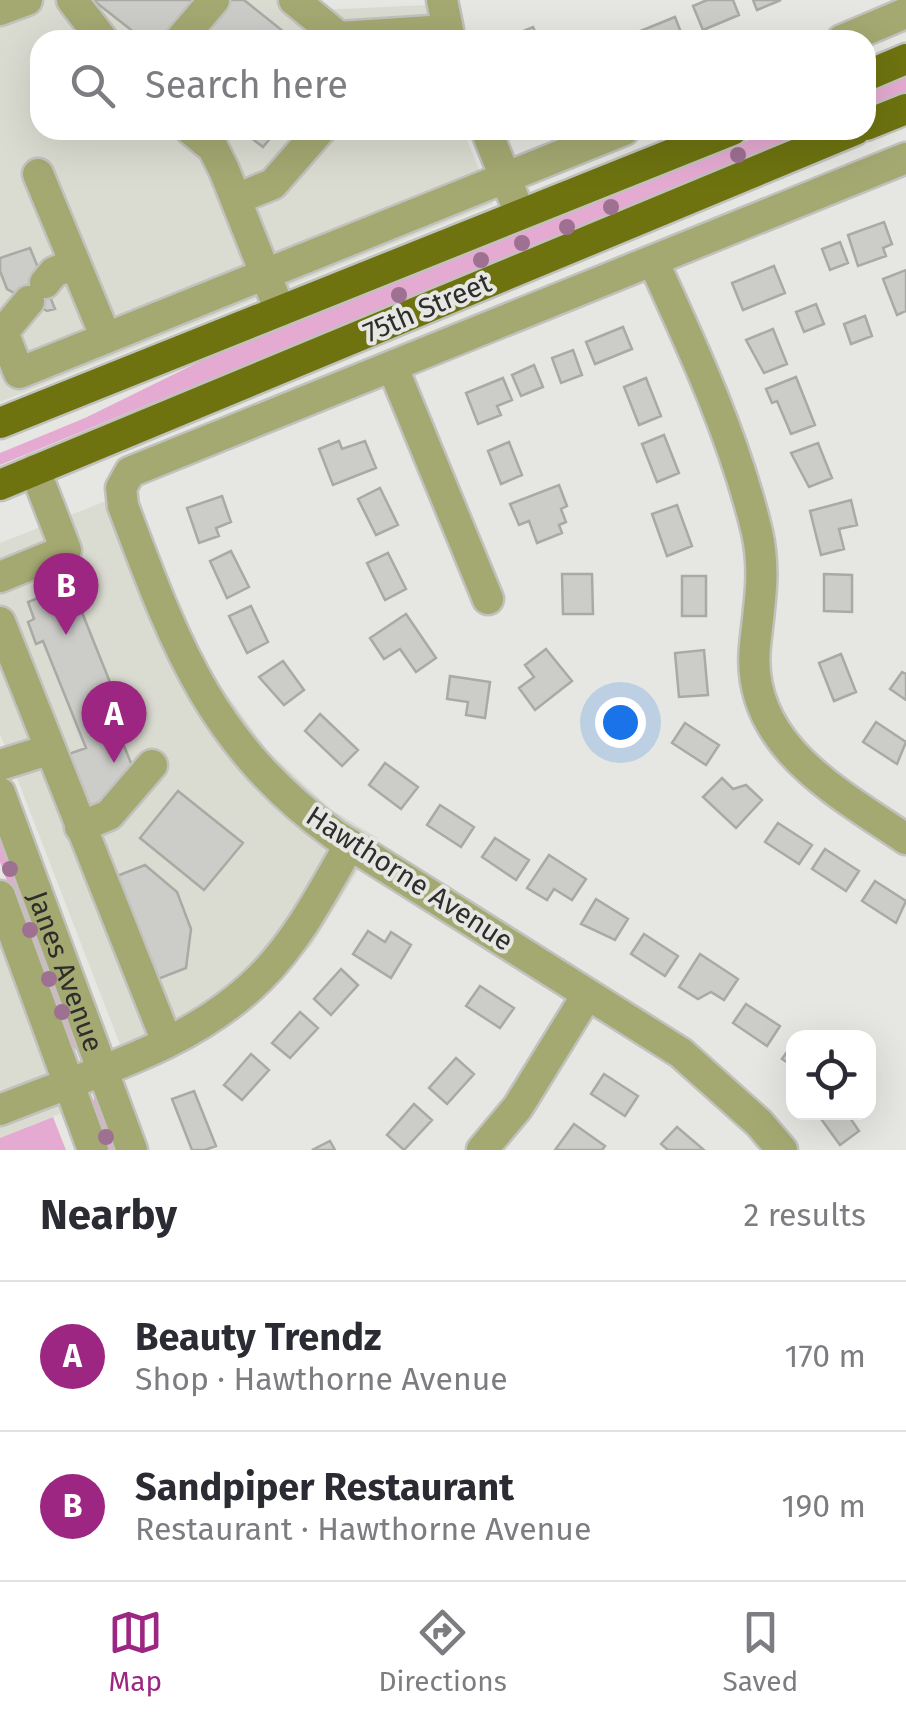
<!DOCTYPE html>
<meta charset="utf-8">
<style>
body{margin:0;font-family:"Fira Sans",sans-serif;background:#f2f2f3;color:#2b2b33}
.controls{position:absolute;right:30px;bottom:30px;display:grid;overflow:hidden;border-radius:20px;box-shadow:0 10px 40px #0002}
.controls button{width:90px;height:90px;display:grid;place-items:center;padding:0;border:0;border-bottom:2px solid #e1e1e2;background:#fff;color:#2b2b33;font:50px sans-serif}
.you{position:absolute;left:620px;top:722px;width:35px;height:35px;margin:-25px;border:8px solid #fff;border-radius:50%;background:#1a73e8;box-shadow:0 0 0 15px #1a73e833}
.badge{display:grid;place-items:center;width:65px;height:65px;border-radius:50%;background:#9c2681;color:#fff;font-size:32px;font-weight:700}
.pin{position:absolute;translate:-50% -82px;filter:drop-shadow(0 2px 5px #0008)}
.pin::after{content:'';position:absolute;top:52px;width:35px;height:30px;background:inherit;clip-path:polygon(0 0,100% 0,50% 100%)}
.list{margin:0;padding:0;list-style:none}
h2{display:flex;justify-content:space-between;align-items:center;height:130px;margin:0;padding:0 40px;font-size:42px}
h2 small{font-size:32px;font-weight:400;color:#7c7c81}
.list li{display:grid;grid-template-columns:65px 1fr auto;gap:30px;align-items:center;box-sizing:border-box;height:150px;padding:0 40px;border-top:2px solid #e1e1e2}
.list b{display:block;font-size:38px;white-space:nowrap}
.list p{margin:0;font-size:32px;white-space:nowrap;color:#7c7c81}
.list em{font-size:32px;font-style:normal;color:#7c7c81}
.icon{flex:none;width:55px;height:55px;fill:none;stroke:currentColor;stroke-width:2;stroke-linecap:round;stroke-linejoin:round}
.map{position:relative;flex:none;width:906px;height:1150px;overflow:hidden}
.search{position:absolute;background:#fff;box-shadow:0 10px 40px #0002;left:30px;right:30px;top:30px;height:110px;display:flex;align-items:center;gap:25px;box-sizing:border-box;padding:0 35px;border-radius:30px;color:#7c7c81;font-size:38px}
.sheet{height:430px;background:#fff}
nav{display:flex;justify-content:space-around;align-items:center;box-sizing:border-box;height:140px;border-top:2px solid #e1e1e2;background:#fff;font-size:28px;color:#7c7c81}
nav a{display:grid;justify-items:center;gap:5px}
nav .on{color:#9c2681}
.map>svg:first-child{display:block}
.built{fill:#dbdcd1}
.green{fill:#e5aad2}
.building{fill:#cccdc9;stroke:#a9a9a5;stroke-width:2.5}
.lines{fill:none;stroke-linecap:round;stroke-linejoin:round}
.minor-casing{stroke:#c1c2bd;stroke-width:35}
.major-casing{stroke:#c1c2bd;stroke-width:35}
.minor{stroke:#a4a972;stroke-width:30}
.major{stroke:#6e7310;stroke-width:30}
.tree{fill:#9e7092}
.labels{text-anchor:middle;stroke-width:8;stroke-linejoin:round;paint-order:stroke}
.street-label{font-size:28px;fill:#2d2d2b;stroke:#e6e7e2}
</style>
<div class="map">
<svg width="906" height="1150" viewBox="0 0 906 1150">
<rect width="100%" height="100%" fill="#e6e7e2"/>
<path class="built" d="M0 0H307L320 10 426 5 434 40H40V130H463L493 204 0 402Z
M131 491 162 578 207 667 268 751 331 809 378 838 312 945 248 1006 185 1051 131 1073 0 734V543Z
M0 939 62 1113 0 1138Z"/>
<path class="green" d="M906 76V95L866 111V92Z
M774 130H820L0 465V453L85 418 209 357Z
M0 826 84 1057 64 1039 0 862Z
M96 1091 120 1150H106L91 1109Z
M53 1117 66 1150H0V1138Z"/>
<path class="building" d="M93 0H198L166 40H144Z
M230 0H244L294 40H198Z
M707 0H733L739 15 703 30 693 6Z
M753 0H781L757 10Z
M675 17 684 40H641L638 32Z
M533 27 539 40H513L511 36Z
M241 130H277L263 147Z
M884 222 892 244 883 248 886 256 858 266 848 235Z
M840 242 848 263 830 270 822 249Z
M30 248 55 309 47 311 7 289 0 271V258Z
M774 266 785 293 743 310 732 283Z
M906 270V311L897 315 883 279Z
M816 304 824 324 804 332 796 312Z
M865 316 872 336 851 344 844 324Z
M623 327 632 349 595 364 586 342Z
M773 329 787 364 764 373 746 340Z
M573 350 582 375 561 383 552 358Z
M534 365 543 387 521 396 512 375Z
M796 377 815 425 791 434 777 401 772 403 766 389Z
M503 378 512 400 497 406 501 415 478 424 466 393Z
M646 378 661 416 639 425 624 387Z
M664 435 679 473 657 482 642 444Z
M339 441 342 449 365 441 376 468 333 485 319 449Z
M509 442 522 475 501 484 488 451Z
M818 443 832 478 809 487 791 453Z
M559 485 567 506 561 509 566 522 559 525 562 533 537 543 529 521 519 525 510 504Z
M380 488 398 525 376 535 358 499Z
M222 496 231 522 216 528 219 536 199 543 187 508Z
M851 500 857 525 839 529 844 549 821 555 810 511Z
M677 505 692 546 667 556 652 514Z
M231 551 249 587 227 598 210 561Z
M388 553 406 589 385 600 367 563Z
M562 574H592L593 614H563Z
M824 574 852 575V612L824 611Z
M682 576H706V616H682Z
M71 585 130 732 120 736 135 773 89 812 66 755 86 748 43 641 36 644 28 622 34 619 28 602Z
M251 606 268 642 247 653 229 616Z
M406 614 436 658 416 672 400 649 384 659 370 638Z
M546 649 572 681 535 710 519 688 534 677 525 665Z
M704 650 708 695 679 697 675 653Z
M841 654 856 692 834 701 819 663Z
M283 661 304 690 284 705 259 677Z
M902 672 906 674V700L890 689Z
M450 676 490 682 485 718 466 715 468 702 447 699Z
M320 714 358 750 342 766 305 731Z
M876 722 906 742 897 764 863 742Z
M685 723 719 745 706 765 672 743Z
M385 763 418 787 401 809 369 785Z
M722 778 733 789 746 785 762 800 736 828 703 797Z
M178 791 243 843 204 890 140 838Z
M440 805 474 827 461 847 427 825Z
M778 823 812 845 799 864 765 842Z
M495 838 529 860 516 880 482 857Z
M825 849 859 871 846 891 812 869Z
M549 855 586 879 572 900 554 889 547 900 527 888Z
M145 865 177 892 191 929 186 968 158 979 117 876Z
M875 881 906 901 896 923 862 901Z
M596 899 628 919 615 940 581 924Z
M368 931 385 942 391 932 411 945 391 978 353 954Z
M644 934 678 956 665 976 631 954Z
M700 954 738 979 724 1000 711 992 698 999 679 987Z
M341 969 358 985 331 1015 314 999Z
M480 986 514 1008 500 1028 466 1006Z
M746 1004 780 1026 767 1046 733 1023Z
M300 1012 318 1028 290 1058 272 1043Z
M794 1042V1067L782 1059Z
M251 1054 269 1070 242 1100 224 1085Z
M456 1058 474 1074 447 1104 429 1088Z
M604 1074 638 1096 625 1116 591 1094Z
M194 1091 216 1146 205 1150H192L172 1099Z
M414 1104 432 1120 404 1150 387 1135Z
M816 1112H846L859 1131 840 1145Z
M574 1124 605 1146 602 1150H555Z
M677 1127 704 1150H668L661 1144Z
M330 1141 335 1150H312Z"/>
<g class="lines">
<g class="minor-casing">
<g id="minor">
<path d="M72 0 103 40"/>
<path d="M294 0 339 37 447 30"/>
<path d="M442 0 450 40"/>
<path d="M0 10 27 0"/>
<path d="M180 40 214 0"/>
<path d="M842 40 906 13"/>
<path d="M191 130 213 148 224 170 280 311"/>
<path d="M486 130 514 199"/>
<path d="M38 174 106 338"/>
<path d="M236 199 273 184 320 130"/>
<path d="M653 261C693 348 735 439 757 532 766 572 759 606 755 646 745 744 837 792 906 839"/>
<path d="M45 283 54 272 75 264"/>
<path d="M29 301 3 332 19 373 624 130"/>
<path d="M393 368 488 599"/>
<path d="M0 577 66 550 35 470"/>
<path d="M0 622 167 1042"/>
<path d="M0 765 48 750"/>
<path id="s1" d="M0 793 132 1150"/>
<path d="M80 827 109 815 152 765"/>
<path d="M0 896 93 1150"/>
<path d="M0 1110C88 1074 190 1048 260 978 298 940 323 891 350 844"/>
<path d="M482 1150 518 1107 587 995"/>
<path d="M782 1150 759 1123 681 1053 335 835C210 744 175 644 123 506L121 488 130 472 906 158"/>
</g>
</g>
<g class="major-casing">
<path id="major" d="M866 76 906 59
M866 125 906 109
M0 423 732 130
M0 485 855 130"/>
</g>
<use href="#minor" class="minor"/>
<use href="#major" class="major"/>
</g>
<g class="tree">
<circle cx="738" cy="155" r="8"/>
<circle cx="611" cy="207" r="8"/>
<circle cx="567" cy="227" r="8"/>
<circle cx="522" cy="243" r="8"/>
<circle cx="481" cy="260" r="8"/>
<circle cx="399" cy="295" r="8"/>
<circle cx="10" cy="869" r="8"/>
<circle cx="30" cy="930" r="8"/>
<circle cx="49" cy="979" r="8"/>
<circle cx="62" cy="1012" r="8"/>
<circle cx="106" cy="1137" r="8"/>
</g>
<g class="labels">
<g class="street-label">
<text transform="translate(427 307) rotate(-23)" y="10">75th Street</text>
<text transform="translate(410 878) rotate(33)" y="10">Hawthorne Avenue</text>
<text dy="10" stroke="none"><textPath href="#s1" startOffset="190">Janes Avenue</textPath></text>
</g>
</g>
</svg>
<div class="controls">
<button><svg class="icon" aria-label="locate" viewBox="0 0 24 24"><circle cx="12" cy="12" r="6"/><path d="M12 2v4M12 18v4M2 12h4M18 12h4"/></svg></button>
</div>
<div class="you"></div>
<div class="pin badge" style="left:114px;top:763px">A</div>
<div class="pin badge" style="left:66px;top:635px">B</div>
<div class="search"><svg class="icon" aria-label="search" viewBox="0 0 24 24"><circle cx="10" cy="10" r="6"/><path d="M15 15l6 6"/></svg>Search here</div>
</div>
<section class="sheet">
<h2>Nearby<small>2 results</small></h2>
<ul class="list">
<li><span class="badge">A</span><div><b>Beauty Trendz</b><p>Shop · Hawthorne Avenue</p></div><em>170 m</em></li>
<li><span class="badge">B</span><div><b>Sandpiper Restaurant</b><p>Restaurant · Hawthorne Avenue</p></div><em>190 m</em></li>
</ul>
</section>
<nav>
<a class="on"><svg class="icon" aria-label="map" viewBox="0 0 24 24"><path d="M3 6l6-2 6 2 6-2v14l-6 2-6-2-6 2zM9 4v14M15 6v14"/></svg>Map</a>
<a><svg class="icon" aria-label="directions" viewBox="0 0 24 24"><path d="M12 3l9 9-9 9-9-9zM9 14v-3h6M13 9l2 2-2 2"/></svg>Directions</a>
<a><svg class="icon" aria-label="saved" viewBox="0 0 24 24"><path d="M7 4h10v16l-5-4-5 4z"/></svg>Saved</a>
</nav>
